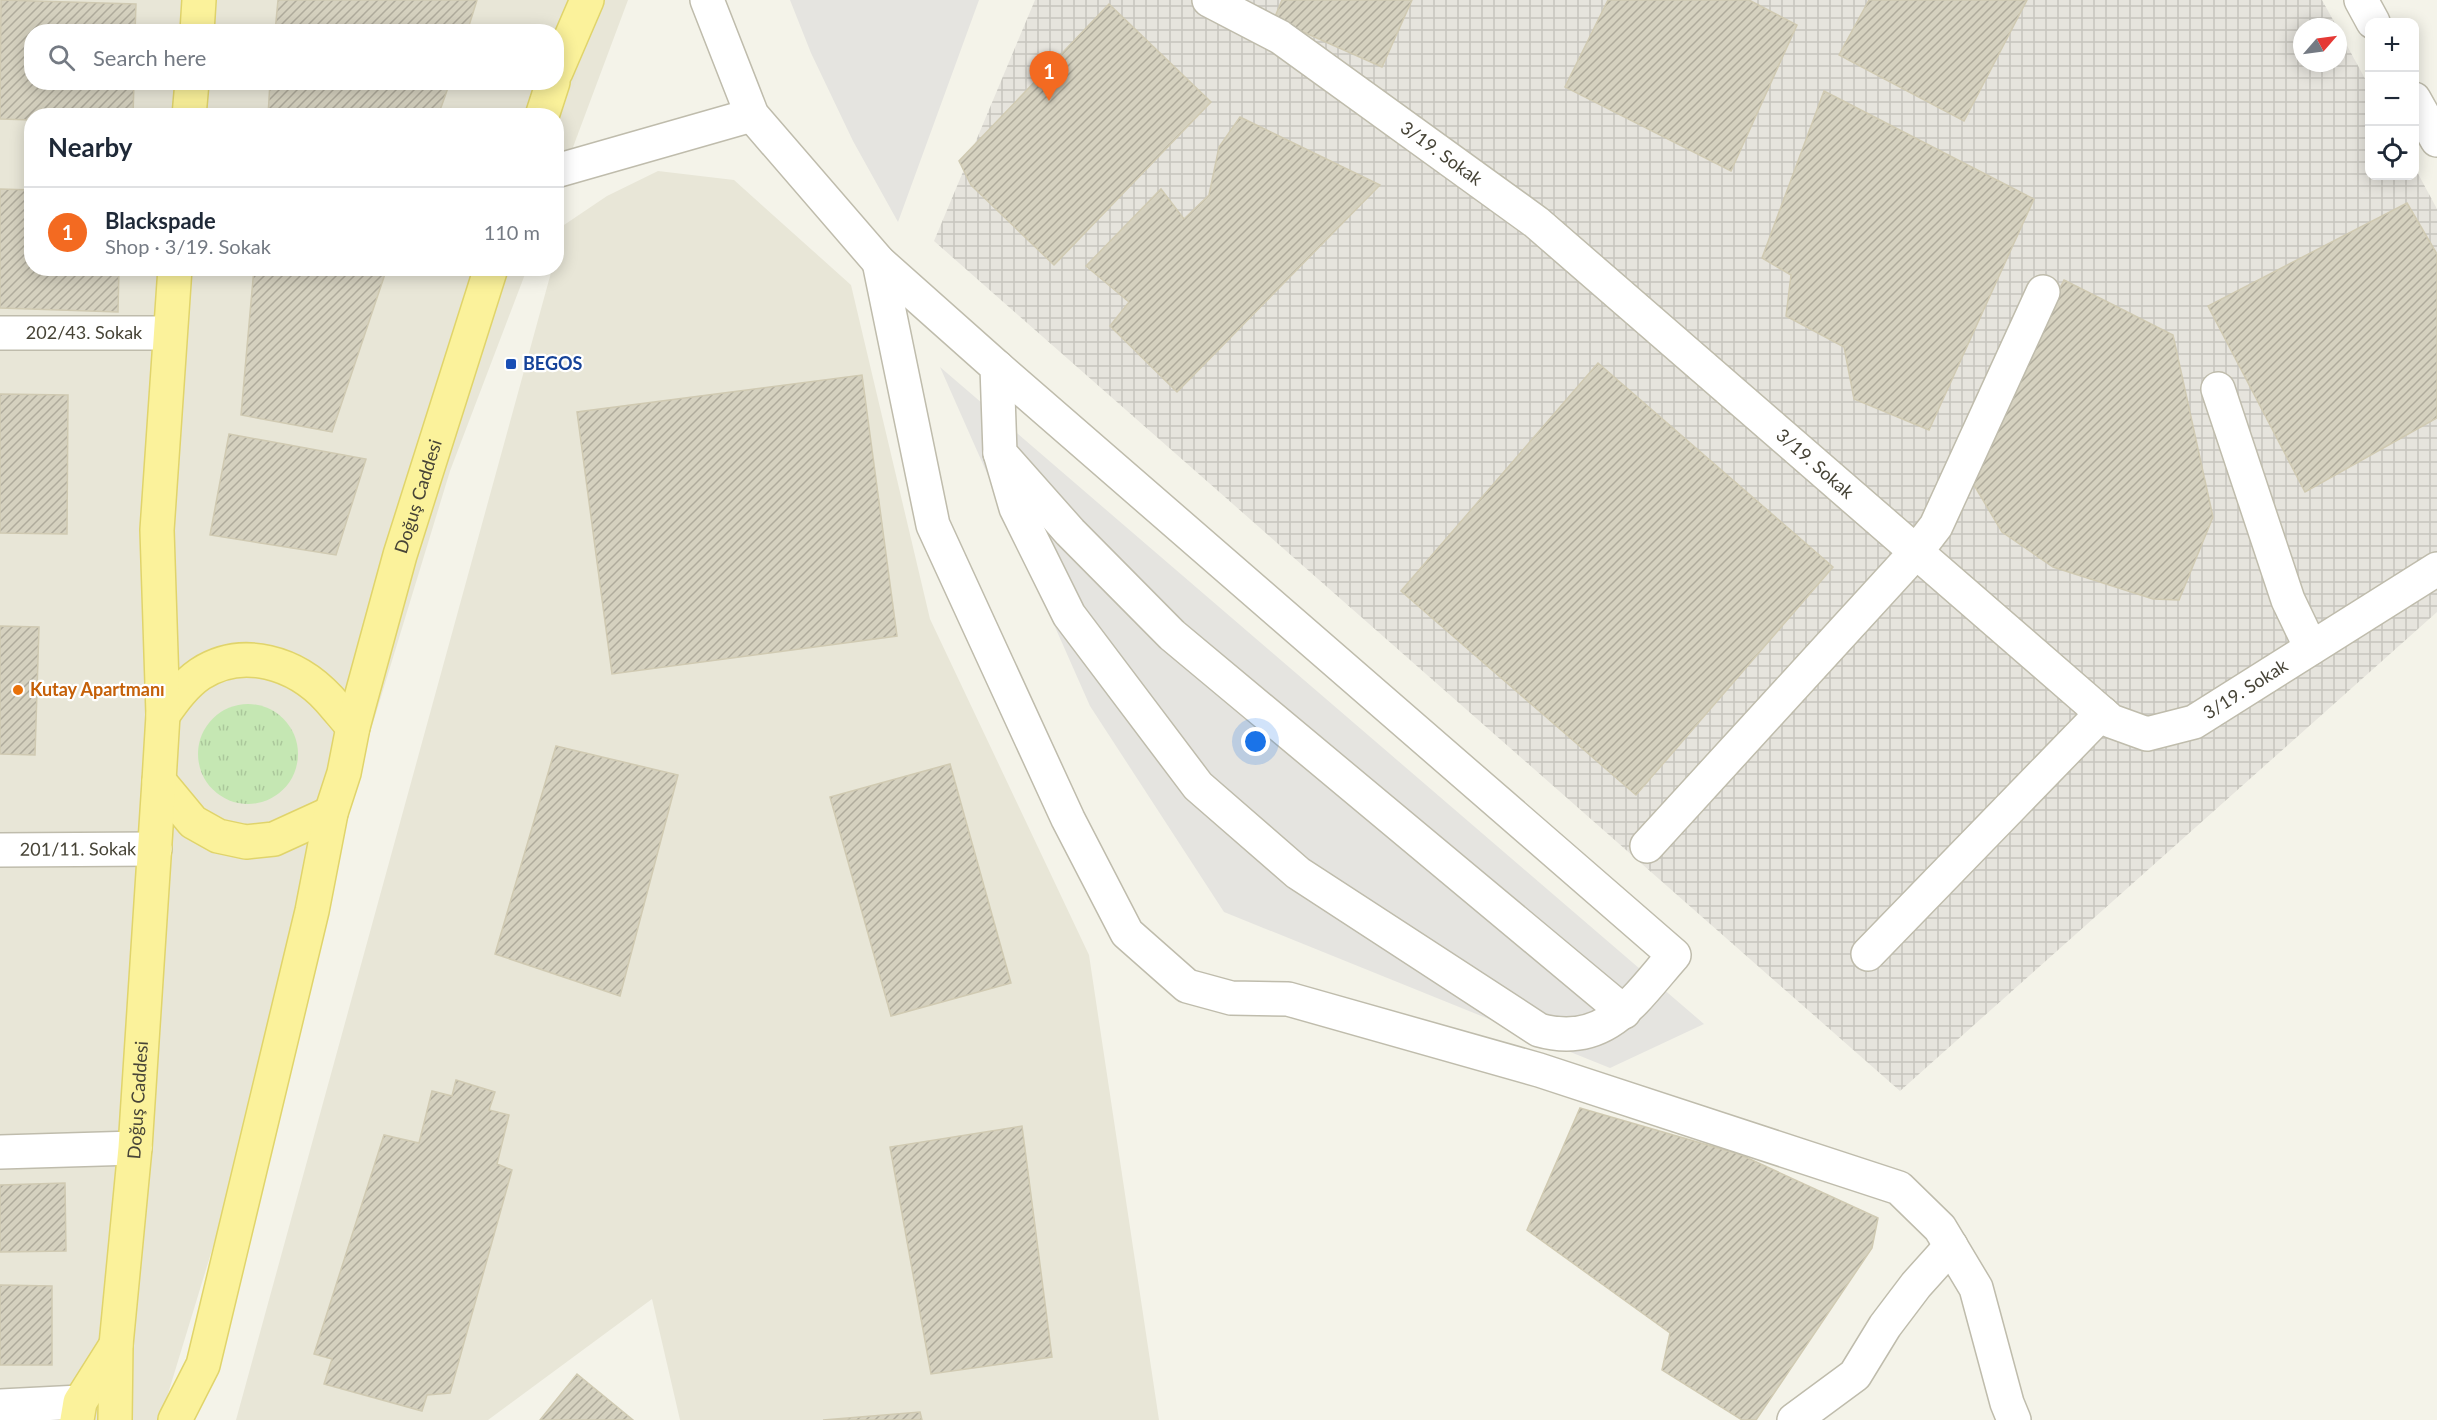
<!DOCTYPE html>
<meta charset="utf-8">
<style>
body{margin:0;font-family:Lato,sans-serif;background:#f2f2f3;color:#1f2937}
.controls{position:absolute;right:18px;top:18px;display:grid;overflow:hidden;border-radius:12px;box-shadow:0 3px 15px #0003}
.controls button{width:54px;height:54px;display:grid;place-items:center;padding:0;border:0;border-bottom:2px solid #e0e1e3;background:#fff;color:#1f2937;font:30px sans-serif}
.compass{position:absolute;left:2293px;top:18px;width:54px;height:54px;border-radius:50%;background:#fff;box-shadow:0 3px 15px #0003;rotate:62deg}
.you{position:absolute;left:1256px;top:742px;width:21px;height:21px;margin:-15px;border:4px solid #fff;border-radius:50%;background:#1a73e8;box-shadow:0 0 0 9px #1a73e833}
.badge{display:grid;place-items:center;width:39px;height:39px;border-radius:50%;background:#f36a21;color:#fff;font-size:20px;font-weight:700}
.pin{position:absolute;translate:-50% -50px;filter:drop-shadow(0 2px 3px #0008)}
.pin::after{content:'';position:absolute;top:32px;width:21px;height:18px;background:inherit;clip-path:polygon(0 0,100% 0,50% 100%)}
.list{margin:0;padding:0;list-style:none}
h2{display:flex;justify-content:space-between;align-items:center;height:78px;margin:0;padding:0 24px;font-size:26px}
h2 small{font-size:20px;font-weight:400;color:#747a83}
.list li{display:grid;grid-template-columns:39px 1fr auto;gap:18px;align-items:center;box-sizing:border-box;height:90px;padding:0 24px;border-top:2px solid #e0e1e3}
.list b{display:block;font-size:22px;white-space:nowrap}
.list p{margin:0;font-size:20px;white-space:nowrap;color:#747a83}
.list em{font-size:20px;font-style:normal;color:#747a83}
.icon{flex:none;width:33px;height:33px;fill:none;stroke:currentColor;stroke-width:2;stroke-linecap:round;stroke-linejoin:round}
.map{position:relative;flex:none;width:2437px;height:1420px;overflow:hidden}
.search{position:absolute;background:#fff;box-shadow:0 3px 15px #0003;left:24px;top:24px;width:540px;height:66px;display:flex;align-items:center;gap:15px;box-sizing:border-box;padding:0 21px;border-radius:24px;color:#747a83;font-size:22px}
.panel{position:absolute;background:#fff;box-shadow:0 3px 15px #0003;left:24px;top:108px;width:540px;height:168px;border-radius:24px}
.map>svg:first-child{display:block}
.residential{fill:#e8e6d7;fill-rule:evenodd}
.industrial{fill:url(#industrial-grid)}
.grass{fill:url(#grass-tufts)}
.parking{fill:#e5e4e0}
.building{fill:url(#building-hatch);stroke:#d0cab2;stroke-width:1.5}
.lines{fill:none;stroke-linecap:round;stroke-linejoin:round}
.minor-casing{stroke:#bfbcac;stroke-width:36}
.major-casing{stroke:#e0d46b;stroke-width:36}
.minor{stroke:#fff;stroke-width:33}
.major{stroke:#fbf29b;stroke-width:33}
.transit-dot{fill:#1a4fb4;stroke:#fff;stroke-width:2}
.food-dot{fill:#e8710a;stroke:#fff;stroke-width:2}
.labels{text-anchor:middle;stroke-width:4.5;stroke-linejoin:round;paint-order:stroke}
.street-label{font-size:18px;fill:#474437;stroke:#fff}
.transit-label{font-size:18px;font-weight:bold;fill:#164399;stroke:#fff;text-anchor:start}
.food-label{font-size:18px;font-weight:bold;fill:#c56008;stroke:#fff;text-anchor:start}
</style>
<div class="map">
<svg width="2437" height="1420" viewBox="0 0 2437 1420">
<defs>
<pattern id="industrial-grid" width="8" height="8" patternUnits="userSpaceOnUse" patternTransform="scale(1.5)"><rect width="8" height="8" fill="#e6e4dd"/><path d="M0 4h8M4 0v8" fill="none" stroke="#c7c5be"/></pattern>
<pattern id="grass-tufts" width="24" height="20" patternUnits="userSpaceOnUse" patternTransform="scale(1.5)"><rect width="24" height="20" fill="#c5e7b3"/><path d="M3 7l-1-3M5 7V3M7 7l1-3M15 17l-1-3M17 17v-4M19 17l1-3" fill="none" stroke="#abc79b"/></pattern>
<pattern id="building-hatch" width="6" height="6" patternUnits="userSpaceOnUse" patternTransform="scale(1.5)"><rect width="6" height="6" fill="#d5d1bf"/><path d="M-1 1l2-2M0 6l6-6M5 7l2-2" fill="none" stroke="#afab9c"/></pattern>
</defs>
<rect width="100%" height="100%" fill="#f4f3e9"/>
<path class="residential" d="M0 0H628L557 190 556 116H32V268L527 269 450 471 160 1420H0ZM32 32H556V82H32Z
M658 171 734 180 851 285 930 619 1089 955 1159 1420H680L652 1299 488 1420H236L552 269 556 268 557 251 564 225 607 196Z"/>
<path class="industrial" d="M1035 0H2322L2337 27H2302V63H2338V29L2369 86 2370 176H2414L2415 168 2437 209V612L1900 1091 934 241Z"/>
<path class="grass" d="M198 754a50 50 0 1 1 100 0a50 50 0 1 1-100 0Z"/>
<path class="parking" d="M790 0H979L898 222 853 141 811 53Z
M940 367 1704 1024 1610 1068 1224 912 1090 706Z"/>
<path class="building" d="M1 0 136 4 135 32H32V82H134L133 116H32V120L0 119Z
M278 0H477L467 32H275Z
M1282 0H1412L1382 67 1274 19Z
M1608 0H1749L1797 25 1731 171 1565 87Z
M1869 0H2027L1964 121 1839 55Z
M1109 4 1211 102 1054 265 971 185 959 161Z
M270 82H450L438 116H268Z
M1824 91 2034 199 1929 430 1854 399 1844 347 1786 316 1791 275 1762 258Z
M1240 117 1380 185 1177 392 1110 326 1129 302 1086 266 1161 189 1184 219 1209 195 1219 147Z
M0 189 32 190V268H119L118 312 0 308Z
M2407 203 2437 254V418L2305 492 2208 306Z
M254 268H387L332 432 241 415Z
M2064 280 2173 335 2213 517 2179 600 2153 599 2053 567 2002 532 1968 475Z
M1598 363 1833 567 1636 795 1401 591Z
M862 375 897 636 612 674 577 412Z
M0 394 68 395 67 534 0 533Z
M229 434 366 459 336 555 210 535Z
M0 626 39 627 35 755 0 754Z
M556 746 678 775 620 996 495 954Z
M950 764 1011 983 891 1016 830 797Z
M456 1080 495 1092 489 1110 509 1115 497 1164 512 1170 450 1393 427 1395 422 1411 324 1384 332 1359 314 1354 384 1135 419 1143 432 1091 452 1096Z
M1580 1108 1739 1154 1878 1218 1872 1248 1756 1420H1742L1662 1370 1670 1333 1527 1230Z
M1022 1126 1052 1357 931 1374 890 1147Z
M65 1183 66 1251 0 1252V1185Z
M0 1285 52 1286V1365H0Z
M577 1374 633 1420H540Z
M920 1412 922 1420H823Z"/>
<g class="lines">
<g class="minor-casing">
<g id="minor">
<path d="M707 0 752 115 879 262 997 367 1000 453 1070 532 1172 635 1624 1012"/>
<path id="s1" d="M1209 0 1280 37 1536 222 2111 721 2147 734 2194 722 2437 569"/>
<path d="M2361 0 2373 22"/>
<path d="M2414 99 2437 140"/>
<path d="M556 171 752 115"/>
<path d="M879 262 933 525 1068 819 1127 933 1187 986 1231 998 1288 999 1539 1070 1899 1188 1940 1228 1976 1288 2007 1403 2014 1420"/>
<path id="s2" d="M0 333H169"/>
<path d="M997 367 1674 955C1635 999 1606 1049 1539 1030L1298 873 1198 786 1069 615 1016 508 1000 453"/>
<path d="M2218 389 2288 600 2311 648"/>
<path d="M1647 846 1916 552 1936 526 2043 292"/>
<path id="s3" d="M0 850 155 849"/>
<path d="M1868 954 2102 713"/>
<path d="M0 1152 135 1148"/>
<path d="M0 1406 80 1402"/>
<path d="M1794 1420 1855 1375 1885 1326 1916 1285 1951 1246"/>
</g>
</g>
<g class="major-casing">
<g id="major">
<path d="M197 32 199 0"/>
<path d="M556 72 587 0"/>
<path d="M189 116 192 82"/>
<path d="M542 116 553 82"/>
<path d="M163 715C173 701 184 685 200 674 243 646 296 663 329 699 337 708 345 718 353 727"/>
<path d="M159 781 193 822 218 836 246 842 274 839 331 813"/>
<path d="M77 1420 80 1402 116 1345"/>
<path id="s4" d="M115 1420 116 1345 135 1148 159 781 163 715 157 530 175 268"/>
<path id="s5" d="M175 1420 203 1365 312 911 331 813 344 773 353 727 400 555 491 268"/>
</g>
</g>
<use href="#minor" class="minor"/>
<use href="#major" class="major"/>
</g>
<rect class="transit-dot" x="505" y="358" width="12" height="12" rx="3"/>
<circle class="food-dot" cx="18" cy="690" r="6"/>
<g class="labels">
<g class="street-label">
<text dy="6" stroke="none"><textPath href="#s1" startOffset="279">3/19. Sokak</textPath></text>
<text dy="6" stroke="none"><textPath href="#s2" startOffset="84">202/43. Sokak</textPath></text>
<text dy="6" stroke="none"><textPath href="#s1" startOffset="765">3/19. Sokak</textPath></text>
<text dy="6" stroke="none"><textPath href="#s5" startOffset="957">Doğuş Caddesi</textPath></text>
<text dy="6" stroke="none"><textPath href="#s1" startOffset="1305">3/19. Sokak</textPath></text>
<text dy="6" stroke="none"><textPath href="#s3" startOffset="78">201/11. Sokak</textPath></text>
<text dy="6" stroke="none"><textPath href="#s4" startOffset="321">Doğuş Caddesi</textPath></text>
</g>
<g class="transit-label">
<text x="523" y="370">BEGOS</text>
</g>
<g class="food-label">
<text x="30" y="696">Kutay Apartmanı</text>
</g>
</g>
</svg>
<div class="controls">
<button>+</button>
<button>−</button>
<button><svg class="icon" aria-label="locate" viewBox="0 0 24 24"><circle cx="12" cy="12" r="6"/><path d="M12 2v4M12 18v4M2 12h4M18 12h4"/></svg></button>
</div>
<svg class="compass" viewBox="-18 -18 36 36"><path d="M0-13l5 13h-10z" fill="#e53935"/><path d="M0 13l5-13h-10z" fill="#747a83"/></svg>
<div class="you"></div>
<div class="pin badge" style="left:1049px;top:101px">1</div>
<div class="search"><svg class="icon" aria-label="search" viewBox="0 0 24 24"><circle cx="10" cy="10" r="6"/><path d="M15 15l6 6"/></svg>Search here</div>
<section class="panel">
<h2>Nearby<small></small></h2>
<ul class="list">
<li><span class="badge">1</span><div><b>Blackspade</b><p>Shop · 3/19. Sokak</p></div><em>110 m</em></li>
</ul>
</section>
</div>
